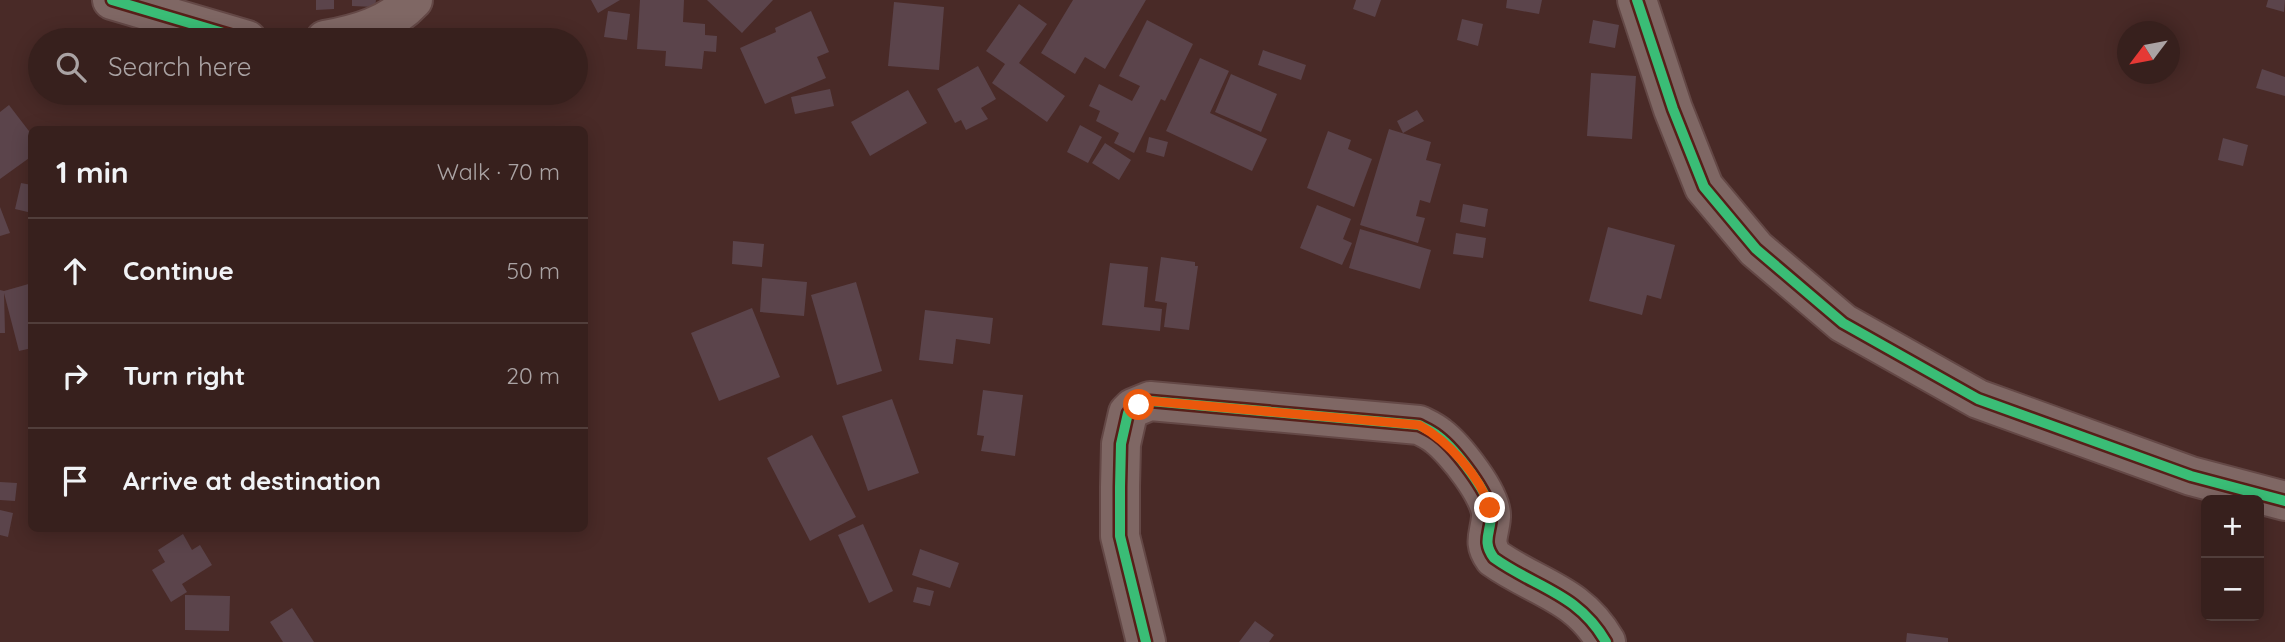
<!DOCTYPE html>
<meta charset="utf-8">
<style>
body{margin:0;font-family:Quicksand,sans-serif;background:#422d2a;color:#f1f3f6}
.controls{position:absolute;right:21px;bottom:21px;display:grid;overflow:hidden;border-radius:10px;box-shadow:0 4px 18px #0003}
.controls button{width:63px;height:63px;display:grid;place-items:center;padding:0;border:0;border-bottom:2px solid #513e3b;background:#37201d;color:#f1f3f6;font:35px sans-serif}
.compass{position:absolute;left:2117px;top:21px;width:63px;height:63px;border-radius:50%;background:#37201d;box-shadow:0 4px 18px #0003;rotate:238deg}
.stop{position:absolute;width:21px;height:21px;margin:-16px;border:5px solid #ea580c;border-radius:50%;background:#fff}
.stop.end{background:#ea580c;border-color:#fff;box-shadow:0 2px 7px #0008}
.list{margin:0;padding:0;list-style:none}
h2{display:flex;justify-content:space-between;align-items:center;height:91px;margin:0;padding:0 28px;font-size:30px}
h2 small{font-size:23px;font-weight:400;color:#aaa3a4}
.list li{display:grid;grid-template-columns:46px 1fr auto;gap:21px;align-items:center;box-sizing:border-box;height:105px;padding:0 28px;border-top:2px solid #513e3b}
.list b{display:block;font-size:26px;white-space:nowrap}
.list em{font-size:23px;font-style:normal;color:#aaa3a4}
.icon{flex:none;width:38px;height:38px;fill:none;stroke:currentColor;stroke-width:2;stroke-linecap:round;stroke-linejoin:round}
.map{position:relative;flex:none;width:2285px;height:642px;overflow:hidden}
.search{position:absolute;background:#37201d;box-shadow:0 4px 18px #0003;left:28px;top:28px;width:560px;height:77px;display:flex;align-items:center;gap:18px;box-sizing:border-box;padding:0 24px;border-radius:38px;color:#aaa3a4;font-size:26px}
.panel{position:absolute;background:#37201d;box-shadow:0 4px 18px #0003;left:28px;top:126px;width:560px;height:406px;border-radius:10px}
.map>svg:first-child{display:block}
.building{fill:#5b444b}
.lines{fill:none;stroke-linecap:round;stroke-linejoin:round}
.minor-casing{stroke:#644846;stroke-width:42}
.minor{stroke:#7f6764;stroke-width:38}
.cycleway-casing{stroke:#571f19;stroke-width:15}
.cycleway{stroke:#3abd76;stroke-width:10}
.route{stroke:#ea580c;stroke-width:9}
</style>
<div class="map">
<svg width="2285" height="642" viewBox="0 0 2285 642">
<rect width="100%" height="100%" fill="#492a27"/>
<path class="building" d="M316 0H334V9L316 10Z
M352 0H376L375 7 352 6Z
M591 0H620L598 13Z
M640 0H684L683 22 705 24V35L717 36 716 52 704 51 702 69 665 66 666 51 637 49Z
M707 0H773L742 33Z
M1073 0H1146L1105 69 1085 57 1075 74 1041 53Z
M1356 0H1381L1375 17 1353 9Z
M1507 0H1542L1539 14 1506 8Z
M2268 0H2285L2284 12 2266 7Z
M894 2 944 7 939 70 888 66Z
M1019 4 1047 24 1019 63 1065 96 1047 122 992 83 1005 64 986 51Z
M608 11 630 14 627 40 604 37Z
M811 11 829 52 817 57 826 78 765 104 740 48 776 32 775 28Z
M1462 19 1483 24 1478 46 1457 40Z
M1147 20 1193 44 1165 101 1161 99 1134 153 1114 143 1119 133 1096 121 1100 111 1089 106 1099 84 1132 101 1140 86 1119 76Z
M1593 20 1619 25 1615 48 1589 43Z
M1263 50 1306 65 1301 80 1258 65Z
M1200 58 1229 71 1210 113 1267 139 1252 171 1166 131Z
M978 66 996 99 981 108 988 119 966 130 961 120 955 123 937 89Z
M2262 69 2285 77V96L2256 88Z
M1591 73 1636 76 1632 139 1587 136Z
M1231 74 1277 94 1261 132 1215 112Z
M830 89 834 106 795 114 791 97Z
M908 90 927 123 870 156 851 122Z
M9 105 32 135V156L0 179V112Z
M1417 110 1424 121 1403 133 1397 121Z
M1080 125 1102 137 1088 163 1067 152Z
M1389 129 1431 142 1426 160 1441 164 1430 203 1420 200 1416 216 1425 218 1418 243 1360 225Z
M1328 131 1351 140 1348 149 1372 159 1354 207 1307 188Z
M1149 137 1168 142 1164 157 1146 152Z
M2223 138 2248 145 2243 166 2218 160Z
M1105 143 1131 160 1119 180 1092 163Z
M21 183 32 185V213L15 209Z
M1463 204 1488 209 1485 227 1460 222Z
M1317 205 1351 219 1343 239 1352 243 1342 265 1300 248Z
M0 207 10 233 0 236Z
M1608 227 1675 245 1661 299 1647 295 1642 315 1589 301Z
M1360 229 1431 250 1420 289 1349 268Z
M1456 233 1486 238 1483 258 1453 254Z
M733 241 764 244 762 267 732 264Z
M1161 257 1195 262V266H1198L1189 330 1164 327 1167 303 1155 301Z
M1110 263 1148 267 1144 307 1162 309 1160 331 1102 325Z
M762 278 807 282 804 316 760 312Z
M856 282 882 371 837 385 811 295Z
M32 283V348L19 351 4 293 5 333H0V290L4 291Z
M752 308 780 377 719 401 691 333Z
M925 310 993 318 990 344 956 339 953 364 919 360Z
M983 390 1023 395 1015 456 981 451 984 436 977 435Z
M892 399 919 473 868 491 842 416Z
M812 435 856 517 810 541 767 458Z
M0 482 17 483 15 501 0 500Z
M0 510 13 513 8 537 0 535Z
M863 524 893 591 869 603 838 535Z
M183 534 192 550 200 545 212 565 182 584 187 592 171 602 152 570 165 562 158 550Z
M920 549 959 563 950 588 912 575Z
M917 587 934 591 930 606 913 602Z
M185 595 230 596 229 631 185 630Z
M292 608 314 642H283L270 622Z
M1255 621 1274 635 1269 642H1239Z
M1907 633 1948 638V642H1906Z"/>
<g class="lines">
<g class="minor-casing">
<path id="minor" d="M112 0 247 40
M1637 0 1673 109 1704 187 1756 249 1843 323 1978 399 2191 476 2285 501
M325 40C358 34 390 25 413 0
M1146 642 1120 536V487L1121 444 1128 413 1133 408 1150 401 1419 425C1425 428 1432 431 1438 436 1454 448 1493 496 1491 517 1490 534 1482 542 1494 558 1536 588 1578 593 1606 642"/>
</g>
<use href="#minor" class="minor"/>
<g class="cycleway-casing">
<path id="cycleway" d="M112 0 247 40
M1637 0 1673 109 1704 187 1756 249 1843 323 1978 399 2191 476 2285 501
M1146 642 1120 536V487L1121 444 1128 413 1133 408 1150 401 1419 425C1425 428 1432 431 1438 436 1454 448 1493 496 1491 517 1490 534 1482 542 1494 558 1536 588 1578 593 1606 642"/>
</g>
<use href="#cycleway" class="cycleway"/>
</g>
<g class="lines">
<path class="route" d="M1139 405 1150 401 1419 425C1448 441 1480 476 1490 508"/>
</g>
</svg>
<div class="controls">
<button>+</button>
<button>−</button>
</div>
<svg class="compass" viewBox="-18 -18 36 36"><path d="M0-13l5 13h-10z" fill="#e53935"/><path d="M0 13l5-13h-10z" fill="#aaa3a4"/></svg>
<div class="stop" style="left:1139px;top:405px"></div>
<div class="stop end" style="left:1490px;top:508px"></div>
<div class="search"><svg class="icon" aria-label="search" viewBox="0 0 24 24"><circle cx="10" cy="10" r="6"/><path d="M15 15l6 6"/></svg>Search here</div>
<section class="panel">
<h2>1 min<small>Walk · 70 m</small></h2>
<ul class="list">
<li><svg class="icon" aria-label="ahead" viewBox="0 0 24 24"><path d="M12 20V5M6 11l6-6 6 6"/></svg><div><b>Continue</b></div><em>50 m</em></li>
<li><svg class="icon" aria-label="right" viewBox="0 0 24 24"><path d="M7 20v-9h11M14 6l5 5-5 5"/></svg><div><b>Turn right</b></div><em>20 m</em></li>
<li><svg class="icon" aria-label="arrive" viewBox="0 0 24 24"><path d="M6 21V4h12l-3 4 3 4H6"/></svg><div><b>Arrive at destination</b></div></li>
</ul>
</section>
</div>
